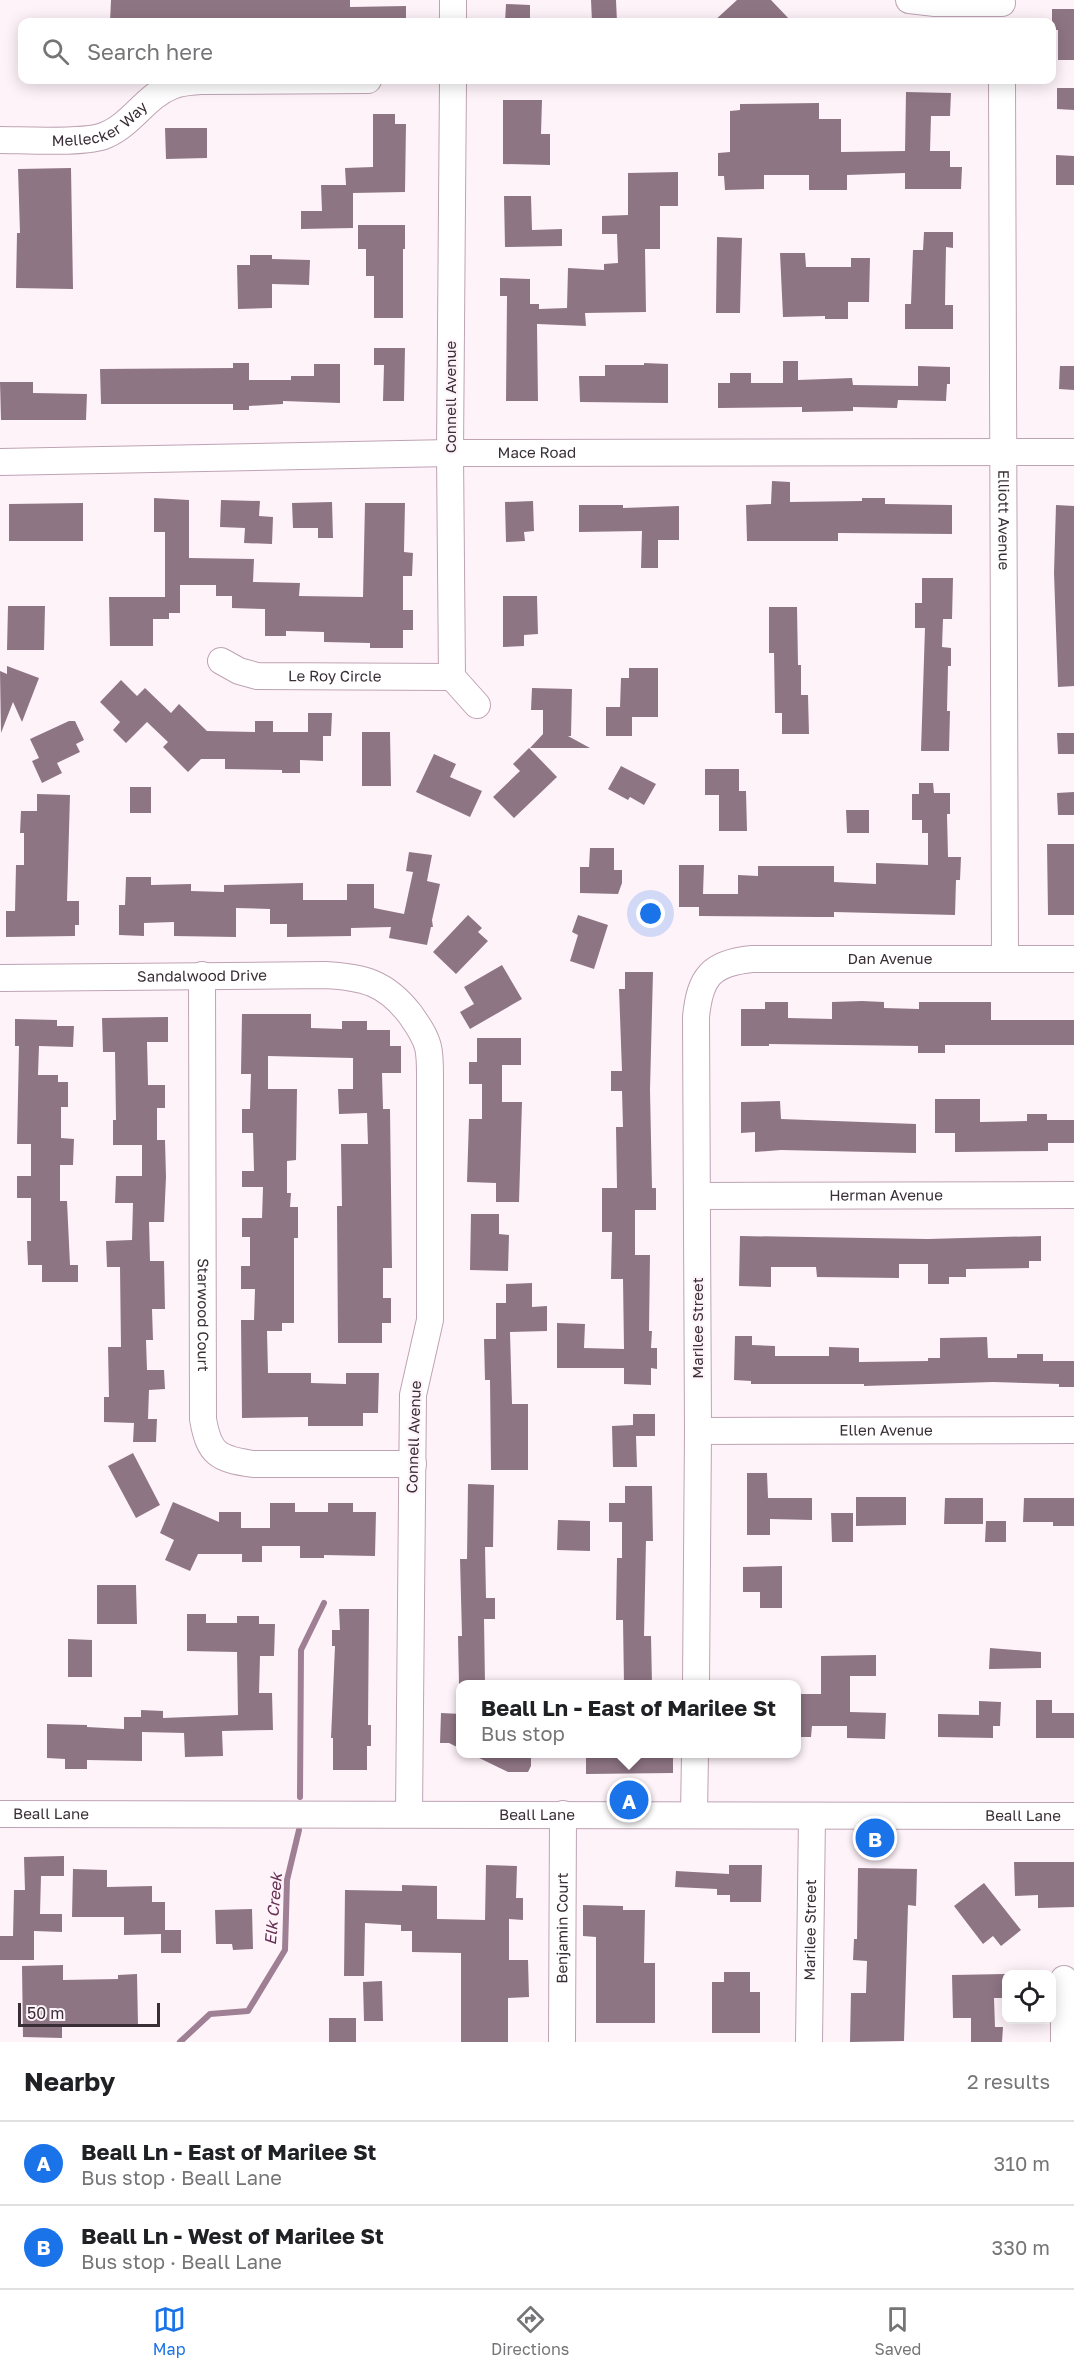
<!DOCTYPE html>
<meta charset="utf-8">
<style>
body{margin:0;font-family:"Golos Text",sans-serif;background:#f2f2f2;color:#202124}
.controls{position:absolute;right:18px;bottom:18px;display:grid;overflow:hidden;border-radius:12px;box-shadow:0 3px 15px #0003}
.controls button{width:54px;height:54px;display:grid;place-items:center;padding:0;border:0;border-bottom:2px solid #e0e0e0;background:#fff;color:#202124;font:30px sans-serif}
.scale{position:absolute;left:18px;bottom:15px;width:142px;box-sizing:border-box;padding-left:6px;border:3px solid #392e35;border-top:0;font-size:16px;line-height:21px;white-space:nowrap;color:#392e35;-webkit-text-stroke:4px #fff3fa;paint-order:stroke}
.you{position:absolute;left:651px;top:914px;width:21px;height:21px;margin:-15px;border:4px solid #fff;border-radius:50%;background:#1a73e8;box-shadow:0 0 0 9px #1a73e833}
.badge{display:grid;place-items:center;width:39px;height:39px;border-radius:50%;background:#1a73e8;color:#fff;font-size:20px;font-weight:700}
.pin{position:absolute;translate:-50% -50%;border:3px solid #fff;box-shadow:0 2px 6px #0006}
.popup{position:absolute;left:456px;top:1680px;width:345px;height:78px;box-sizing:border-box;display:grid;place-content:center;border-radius:12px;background:#fff;filter:drop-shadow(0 2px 4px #0005);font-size:20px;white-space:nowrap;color:#757577}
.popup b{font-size:22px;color:#202124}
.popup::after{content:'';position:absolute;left:50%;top:100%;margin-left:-12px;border:12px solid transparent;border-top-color:#fff}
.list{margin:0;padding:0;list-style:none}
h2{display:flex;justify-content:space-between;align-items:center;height:78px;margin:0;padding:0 24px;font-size:26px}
h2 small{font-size:20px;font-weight:400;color:#757577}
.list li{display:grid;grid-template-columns:39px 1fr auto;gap:18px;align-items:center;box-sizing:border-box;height:84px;padding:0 24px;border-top:2px solid #e0e0e0}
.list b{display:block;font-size:22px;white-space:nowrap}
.list p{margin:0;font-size:20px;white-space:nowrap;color:#757577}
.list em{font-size:20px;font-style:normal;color:#757577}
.icon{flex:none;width:33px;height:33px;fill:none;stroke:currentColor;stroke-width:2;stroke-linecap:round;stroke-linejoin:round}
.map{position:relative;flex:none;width:1074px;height:2042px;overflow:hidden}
.search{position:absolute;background:#fff;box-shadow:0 3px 15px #0003;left:18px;right:18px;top:18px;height:66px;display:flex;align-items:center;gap:15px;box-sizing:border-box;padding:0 21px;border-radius:12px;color:#757577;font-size:22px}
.sheet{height:246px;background:#fff}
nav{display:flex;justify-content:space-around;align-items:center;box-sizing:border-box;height:84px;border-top:2px solid #e0e0e0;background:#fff;font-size:16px;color:#757577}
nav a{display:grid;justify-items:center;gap:3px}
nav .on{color:#1a73e8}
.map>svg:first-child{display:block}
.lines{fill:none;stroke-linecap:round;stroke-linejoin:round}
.stream{stroke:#9f7f93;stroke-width:6}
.building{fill:#8e7584}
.minor-casing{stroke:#bea3b3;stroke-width:28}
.minor{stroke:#fff;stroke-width:26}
.labels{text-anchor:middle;stroke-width:4.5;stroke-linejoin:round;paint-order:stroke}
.street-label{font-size:15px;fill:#392e35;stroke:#fff3fa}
.water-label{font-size:16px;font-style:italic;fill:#653154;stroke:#fff3fa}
</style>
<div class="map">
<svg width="1074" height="2042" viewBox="0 0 1074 2042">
<rect width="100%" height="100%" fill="#fff3fa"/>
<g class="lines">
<path class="stream" d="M300 1797 301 1650 324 1603
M180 2042 210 2014 248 2011 285 1950 287 1880 299 1830"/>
</g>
<path class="building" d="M111 0H350V7L406 6V22H110Z
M591 0H616L617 22H592Z
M737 0H771L792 22H713Z
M506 4 530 5V22H505Z
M1052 9H1074V60H1058V30H1052Z
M1057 88H1074V110L1057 109Z
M906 92 951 93 950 116H931L930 151H950V167H962L961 189H905V173L847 175V190H809V175H764V189L725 190 724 176H718V153L730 152V111L740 110V104L819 103V119H841V152L905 151Z
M503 100H542L541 134H550V165L503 164Z
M373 114H395V124H406L405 192 353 193V228L301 229V211H322L321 185H346L345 168 373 167Z
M165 128H207V158L166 159Z
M1056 155 1074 156V185H1056Z
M71 168 73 289 16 288 17 233H20L18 169Z
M678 172V206H660V249H645L646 312 585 313 586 326 537 324 538 401H506L507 296H500V278L530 279V304H539V309L567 308 568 268 604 270V264L618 263 617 234H602V216L628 215V173Z
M504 196H531L532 230 562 229V246L505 247Z
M358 225H405V249H403V318H374V276H366V249H358Z
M924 232H953V248L946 247 945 305H953V329H905V304H911L913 250H923Z
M717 237 742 238 740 313H716Z
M780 253H805L806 267H851V258H870L869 302H848V319H825V316L783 317Z
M250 255H272V259L310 260 309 285 272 284V308L238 309 237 265H250Z
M374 348H405L404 401H383L384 365H374Z
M783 361H798V380L852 378 853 385 918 386V366L950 367V384H947L946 401 898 400 897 408 853 407V411L802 412V407L718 408V383H730V373H751V383H783Z
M233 363H249V380H291V376H314V364H340V403L283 401V404L249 406V410H233V404H101L100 369 233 368Z
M644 363 668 364V403L580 402 579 376H605V365H644Z
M1060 366H1074V390L1059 389Z
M0 382H33V393L87 394 86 420H1Z
M772 481 790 482V502L862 501V498H885V504L952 505V534L838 533V541H747L746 505 771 504Z
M154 498 189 500V558L254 559 253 582 300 583 299 596 363 597 365 503H405L404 552 413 553 412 576H403V610H413V630H403V648H370V643L324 642V632L286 631V636H265V609L232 608V596H216V585H180V613H169V619H153V646H110L109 597H165V532H154Z
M221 500 260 501 259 516 273 517 272 544 244 543 245 528 220 527Z
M533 501 534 531 524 532 525 541 506 542 505 502Z
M332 502 333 538H318V528H293L292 503Z
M83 503V541H9V504Z
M579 505H623V508L679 506V540H658V568H641L642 531 579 532Z
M1056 505 1074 506V686L1058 687 1054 573Z
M922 578H953L952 619H943L942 647 951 648V666H948L947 711H950L949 751H921L925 628H915V603H922Z
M503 596H537L538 634 524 635V646L503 647Z
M8 606H45L44 650H7Z
M769 607H797L798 665H801V695H808L809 734H782V713H775L774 653H769Z
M7 666 39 678 22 722 13 702 1 733 0 671 7 674Z
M629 668H658V717H632V736H606V707H620L621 678H629Z
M121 680 137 696 145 688 171 713 179 704 207 731 255 732V721H273V732H308V713H332L331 736H323V761L300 760V773H282V770L225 769V759H201L188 772 163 747 168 742 147 722 126 743 113 730 120 722 100 702Z
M532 688 572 689 571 736H568L590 748H530L543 734V710H531Z
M69 721H75L84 740 76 744 80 752 57 763 62 773 42 783 32 761 39 758 30 739Z
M362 732H390L391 786H362Z
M1057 733H1074V754H1058Z
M529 748 557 777 514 818 493 797 520 771 513 764Z
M434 754 456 764 450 777 482 791 470 817 416 792Z
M621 766 656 784 644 805 630 797 628 800 608 789Z
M705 769H739V791H746L747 831H719V795H705Z
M919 783H933L934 793H950V814H947L948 857H961L960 880H956L955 915 834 912V917H817L699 916V907H679V865H704L703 894H738V875L758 876V866H834V882L876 884V863L928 865V833H922V820H912V794H919Z
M130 787H151V813H130Z
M1074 792V815H1058L1057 793Z
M37 794 70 795 67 901H79V925H75V936L6 937V911H15L16 865H24V833H20L21 811H37Z
M846 810H869V833H847Z
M1047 844H1074V915H1048Z
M590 848H614V870H622V883L618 894 580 893V867H589Z
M409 852 432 855 427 881 440 884 432 920 433 927H431L427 945 389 938 391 927 351 928V936L287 937V924H270V909L236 908V937L174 936V922L144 923V936L119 935V905H125L126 877H151V885L191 884V891L224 892V885L303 883V900H347V884H374V908L404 914 413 872 406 871Z
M468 915 482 928 478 932 488 941 456 974 433 952Z
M578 915 608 925 594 969 570 961 578 935 572 932Z
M502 965 522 999 470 1029 460 1012 474 1004 464 987Z
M625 972H653L650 1090 652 1188H656V1210H635V1255H650L649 1331H652L651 1348H657V1369L651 1368V1385L624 1384V1368H557V1323L585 1324 584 1348 624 1349 623 1279H611L612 1232H602V1188H617L616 1127H623L622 1091H611V1071H622L619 989H625Z
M862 1001 884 1002V1008L919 1009V1002H991V1020H1074V1045H945V1053H918V1046L769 1044V1046H741V1009H765V1002H788V1018L832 1019V1002Z
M242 1014H311V1028L342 1029V1021H367V1030H390V1046H401V1073H382L383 1109H390L392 1268H383V1298H391V1323H382V1343H338L337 1206H342L341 1144H368L367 1113 339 1114 338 1089H353V1058L268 1056V1089H297L296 1160 287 1161V1193H291L290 1207H298V1238H294V1323H282V1331H267L268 1373H311V1383L346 1384V1373H379L378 1413H363V1426H308V1417L242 1418 241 1320H254L255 1289H241V1266H250V1237H242V1218H262L263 1187H242V1171H254L253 1133H242V1109H250L251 1074H241Z
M168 1017V1042H147L148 1085H165V1108H157V1140H165L166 1177 164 1222H149L150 1261H164L165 1309H152L153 1340H146L147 1370H164L165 1389 149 1390 148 1419H157L156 1442H133L134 1423 104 1422V1397H109L108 1347H121L120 1267H107L106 1241 132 1240 133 1203H115L116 1176H142V1145H113V1120H116L115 1052H103L102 1018Z
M15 1019 57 1020V1026H74L73 1047 39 1046 38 1075H58V1082H68V1107H61V1138L74 1139 73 1165H60V1201H67L70 1265H78V1282H42V1265H28L27 1241H31V1198H17V1176H31V1144H17L19 1046H15Z
M477 1038H521V1065H502V1102H522L519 1202H496V1183L467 1182 469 1119H482V1084H469V1062H477Z
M935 1099H980V1122L1027 1121V1114H1047V1120H1074V1143H1048V1151L955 1152V1133H935Z
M780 1101 781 1119 916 1124V1153L781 1150 755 1152V1132L741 1133V1102Z
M471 1214H499V1234L509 1235 508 1271 470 1270Z
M740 1236 928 1239 1041 1236V1261H1029V1268L966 1269V1277H949V1284H928V1264H899V1278L817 1277 816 1267H771V1287L739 1286Z
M532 1283V1307L547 1306V1331L510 1332 512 1404H528V1470H491L490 1380H485L484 1339H496V1303H506V1284Z
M735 1336H752V1345L775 1346V1356H829V1347L859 1348V1362L928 1361V1358H940V1338L987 1337 988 1358H1017V1354H1043V1361H1074V1387H1059V1384L993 1382 864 1386V1384H751V1381L734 1380Z
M633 1414H655V1436H636L637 1467H613L612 1426 633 1425Z
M133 1453 160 1505 136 1518 108 1466Z
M747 1473H767L768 1498H812V1520L770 1519V1535H747Z
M468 1484 494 1485 493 1547H485L486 1598H495V1619H484L485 1684H459L458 1636H462L460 1559H467Z
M625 1486H652L653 1541H646L644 1636H651L652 1684H624L623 1620H616L617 1558H622V1522H609V1503H625Z
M856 1497H906V1525L856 1526Z
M945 1498H983V1524H944Z
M1024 1498H1074V1526H1053V1522H1023Z
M173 1502 219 1522V1512H241V1528H270V1503H295V1512H328V1503H353V1512H376L375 1556 324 1555V1558H300V1546H262V1562H242V1554H198L190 1571 165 1560 174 1540 160 1533Z
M831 1513H853V1542H832Z
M558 1520 590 1521V1551L557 1550Z
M986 1521H1006V1542H985Z
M782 1566V1608H760V1592H743V1567Z
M97 1585H136L137 1624H97Z
M339 1609H369L368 1725H371V1746H367V1770H333V1738H331L335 1646H332V1630H340Z
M187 1614H206V1623H237V1616H259V1624H275L274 1656H260L259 1693H272L273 1730 222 1731 223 1756 185 1757 184 1733 142 1732V1761L87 1760V1769H65V1759L47 1758V1724L87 1725V1727L124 1729V1717H141V1710L163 1711V1718L238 1715 237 1652 187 1651Z
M68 1639 92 1640V1677H68Z
M990 1648 1041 1652V1668L989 1669Z
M876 1655V1676H850V1712L886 1713 885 1739 847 1738V1726H812L811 1737H797V1694H821V1656Z
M1036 1700H1052V1713H1074V1738H1036Z
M979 1701 1001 1702 1000 1726H993V1738L938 1737V1714L979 1715Z
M441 1713 461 1714V1749L449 1743H440Z
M471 1754H531V1766L528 1772H508Z
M586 1754H673V1773L586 1774Z
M64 1856V1876H41L40 1914H62V1932L34 1931V1960H0V1936H13L14 1890H25L24 1857Z
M1014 1862H1074V1907L1038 1908V1895L1015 1896Z
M486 1865 517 1866 516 1898H523V1920L509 1919V1960H528L529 1997 508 1998V2042H461V1953L412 1952V1931H401V1925L365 1923 364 1976H344L345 1890 402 1891V1885L437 1886V1919L485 1920Z
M729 1865H762L761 1902H730V1895H717V1889L675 1887 676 1871 729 1874Z
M858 1868 917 1869 916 1906 908 1905 904 2041 850 2042 851 1993H866L867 1961 853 1960 854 1939H857Z
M73 1869 107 1870V1887L152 1886V1902H165V1930H181V1953H161V1934L124 1935V1917H72Z
M984 1883 1021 1930 1001 1946 993 1936 983 1944 954 1906Z
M583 1905 623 1906V1910H645L644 1963H655V2023H596V1937L583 1936Z
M252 1909 253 1949 233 1950 232 1944H216L215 1910Z
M63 1965V1980L118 1979V1975L137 1974 138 2025 62 2026V2038L23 2037 22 1966Z
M724 1972H750V1992H760V2033H712V1982H724Z
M1005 1974V1998H994L995 2027H1003L1002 2042H971V2018H953L952 1975Z
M382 1981 383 2021H364L363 1982Z
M329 2018H356V2042H329Z"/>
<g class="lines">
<g class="minor-casing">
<g id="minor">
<path d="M909 0 935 3H1002"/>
<path d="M453 22V0"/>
<path d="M453 80 450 453 452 677 477 705"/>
<path id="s1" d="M1002 80 1005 959"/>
<path id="s2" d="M0 140C24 140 87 144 106 135 132 124 146 96 172 86 181 82 191 82 200 81L368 80"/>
<path id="s3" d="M0 462 450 453 1074 452"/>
<path id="s4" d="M221 661 239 671 257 676 452 677"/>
<path id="s5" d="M202 975 203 1419C209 1454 218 1459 253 1464H413"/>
<path id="s6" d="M0 978 325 975C364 977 386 983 410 1014 417 1024 425 1035 428 1047 430 1055 430 1066 430 1075V1320L413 1395 409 1814"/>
<path id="s7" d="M697 1196 1074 1195"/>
<path id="s8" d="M698 1431 1074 1430"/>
<path id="s9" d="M696 1684 698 1431 696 1017C700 977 711 963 752 959H1074"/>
<path id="s10" d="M0 1814 1074 1816"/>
<path d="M694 1815 695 1754"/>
<path id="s11" d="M562 2042 563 1814"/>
<path id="s12" d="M809 2042 812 1816"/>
<path d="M1064 2042V1979"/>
</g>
</g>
<use href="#minor" class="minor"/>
</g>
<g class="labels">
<g class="street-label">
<text dy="5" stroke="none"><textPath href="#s2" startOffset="104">Mellecker Way</textPath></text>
<text transform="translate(451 397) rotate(-90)" y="5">Connell Avenue</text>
<text dy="5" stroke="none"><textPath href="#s3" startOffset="537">Mace Road</textPath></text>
<text dy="5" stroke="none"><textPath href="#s1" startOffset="440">Elliott Avenue</textPath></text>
<text dy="5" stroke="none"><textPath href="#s4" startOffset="117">Le Roy Circle</textPath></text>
<text dy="5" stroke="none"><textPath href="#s9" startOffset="896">Dan Avenue</textPath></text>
<text dy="5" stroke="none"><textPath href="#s6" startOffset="202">Sandalwood Drive</textPath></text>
<text dy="5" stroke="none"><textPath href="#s7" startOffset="189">Herman Avenue</textPath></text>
<text dy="5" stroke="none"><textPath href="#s5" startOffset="340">Starwood Court</textPath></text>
<text transform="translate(698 1328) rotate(-90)" y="5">Marilee Street</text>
<text dy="5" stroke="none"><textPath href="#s8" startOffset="188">Ellen Avenue</textPath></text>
<text transform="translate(414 1437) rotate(-88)" y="5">Connell Avenue</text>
<text dy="5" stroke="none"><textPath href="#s10" startOffset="51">Beall Lane</textPath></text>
<text dy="5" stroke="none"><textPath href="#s10" startOffset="537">Beall Lane</textPath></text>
<text dy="5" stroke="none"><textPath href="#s10" startOffset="1023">Beall Lane</textPath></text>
<text dy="5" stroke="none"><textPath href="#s11" startOffset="114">Benjamin Court</textPath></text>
<text dy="5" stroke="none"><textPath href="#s12" startOffset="112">Marilee Street</textPath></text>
</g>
<g class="water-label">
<text transform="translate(273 1909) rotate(-85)" y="6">Elk Creek</text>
</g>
</g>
</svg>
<div class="controls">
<button><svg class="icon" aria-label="locate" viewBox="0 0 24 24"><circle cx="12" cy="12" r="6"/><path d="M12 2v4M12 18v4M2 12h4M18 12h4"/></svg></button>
</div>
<div class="scale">50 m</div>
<div class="you"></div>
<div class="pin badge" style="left:629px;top:1800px">A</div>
<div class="popup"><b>Beall Ln - East of Marilee St</b>Bus stop</div>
<div class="pin badge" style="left:875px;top:1838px">B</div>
<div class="search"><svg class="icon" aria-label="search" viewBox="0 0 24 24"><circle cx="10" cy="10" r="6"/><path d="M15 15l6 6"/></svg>Search here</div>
</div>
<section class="sheet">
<h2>Nearby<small>2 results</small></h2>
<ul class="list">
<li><span class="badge">A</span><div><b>Beall Ln - East of Marilee St</b><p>Bus stop · Beall Lane</p></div><em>310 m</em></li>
<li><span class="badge">B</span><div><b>Beall Ln - West of Marilee St</b><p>Bus stop · Beall Lane</p></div><em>330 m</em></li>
</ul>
</section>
<nav>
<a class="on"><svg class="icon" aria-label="map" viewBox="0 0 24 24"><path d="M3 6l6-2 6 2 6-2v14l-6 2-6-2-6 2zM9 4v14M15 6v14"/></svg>Map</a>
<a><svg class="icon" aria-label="directions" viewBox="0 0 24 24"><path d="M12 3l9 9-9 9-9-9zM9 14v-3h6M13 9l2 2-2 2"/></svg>Directions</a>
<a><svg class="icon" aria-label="saved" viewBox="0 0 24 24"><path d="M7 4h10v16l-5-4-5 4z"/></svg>Saved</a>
</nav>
